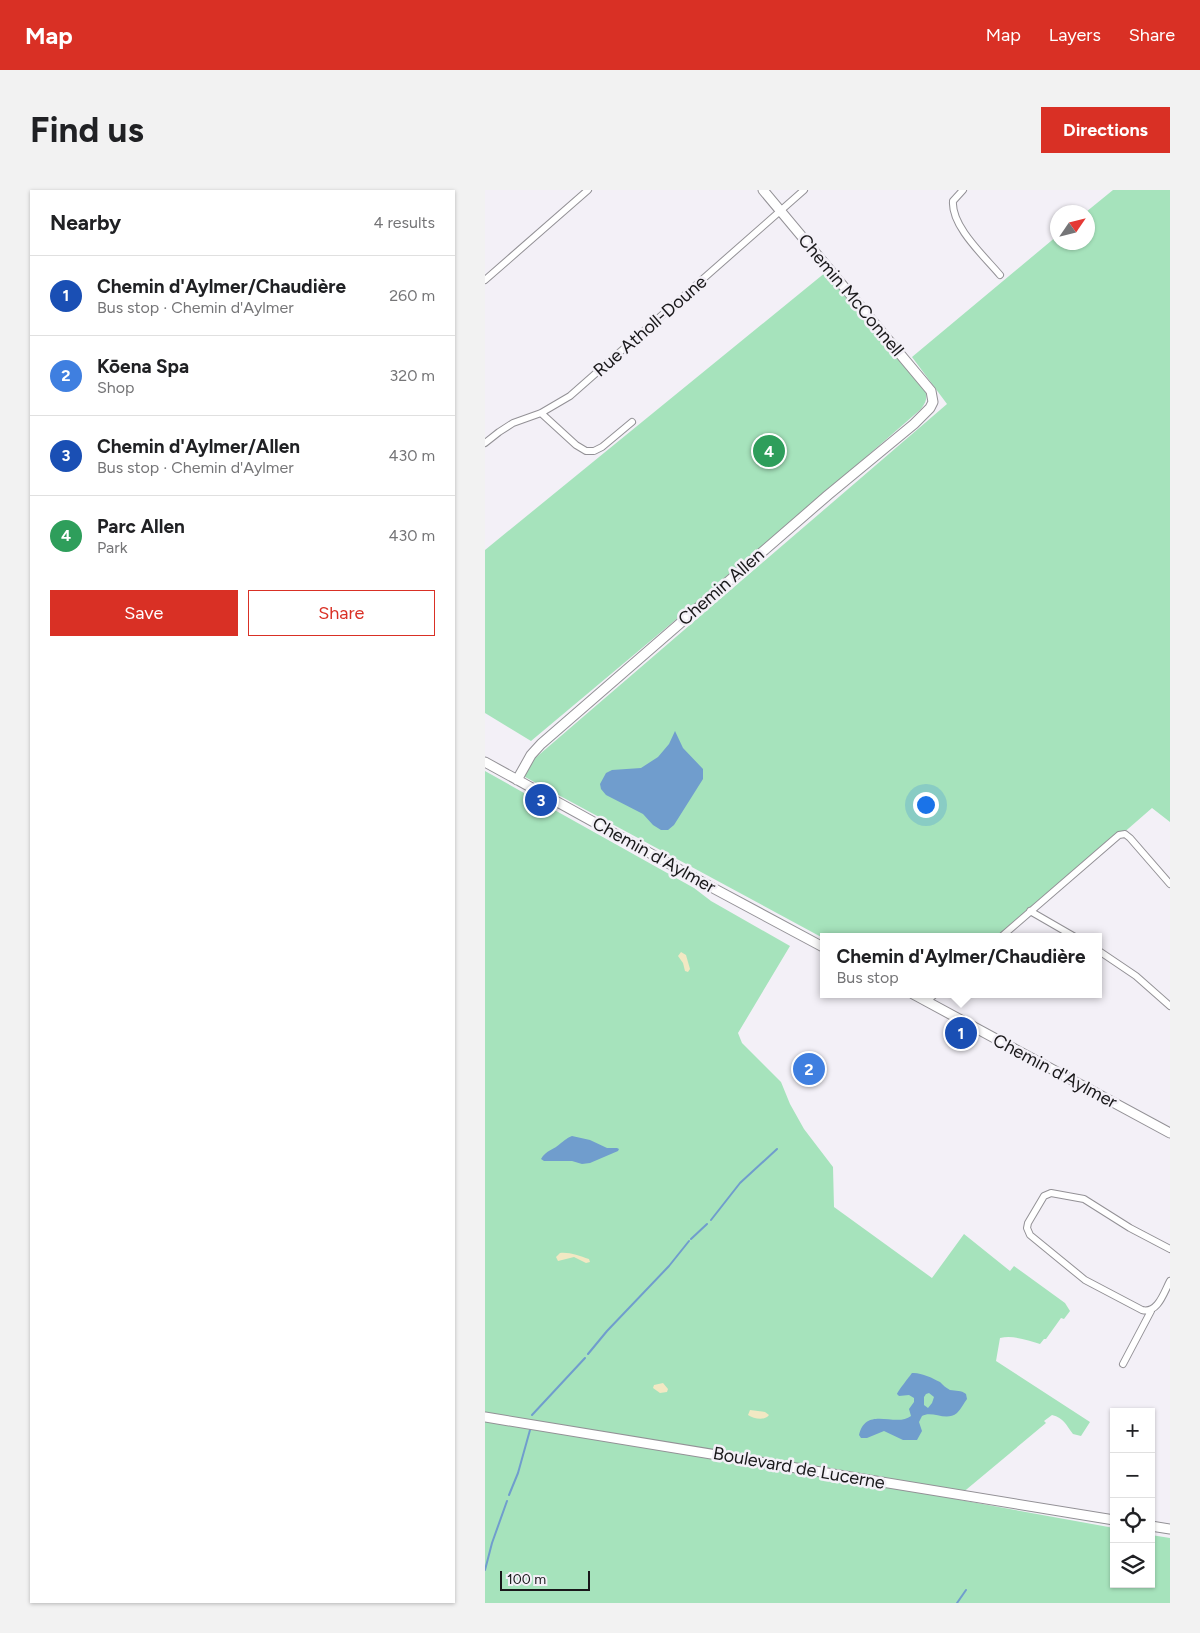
<!DOCTYPE html>
<meta charset="utf-8">
<style>
body{margin:0;font-family:Figtree,sans-serif;background:#f2f2f2;color:#202124}
.controls{position:absolute;right:15px;bottom:15px;display:grid;overflow:hidden;border-radius:0px;box-shadow:0 1px 4px #0004}
.controls button{width:45px;height:45px;display:grid;place-items:center;padding:0;border:0;border-bottom:1px solid #e0e0e0;background:#fff;color:#202124;font:25px sans-serif}
.compass{position:absolute;left:565px;top:15px;width:45px;height:45px;border-radius:50%;background:#fff;box-shadow:0 1px 4px #0004;rotate:55deg}
.scale{position:absolute;left:15px;bottom:12px;width:90px;box-sizing:border-box;padding-left:5px;border:2px solid #19181a;border-top:0;font-size:14px;line-height:18px;white-space:nowrap;color:#19181a;-webkit-text-stroke:4px #f3f0f7;paint-order:stroke}
.you{position:absolute;left:440px;top:614px;width:18px;height:18px;margin:-12px;border:4px solid #fff;border-radius:50%;background:#1a73e8;box-shadow:0 0 0 8px #1a73e833}
.badge{display:grid;place-items:center;width:32px;height:32px;border-radius:50%;background:#d93025;color:#fff;font-size:16px;font-weight:700}
.pin{position:absolute;translate:-50% -50%;border:2px solid #fff;box-shadow:0 1px 5px #0006}
.popup{position:absolute;left:335px;top:743px;width:282px;height:65px;box-sizing:border-box;display:grid;place-content:center;border-radius:0px;background:#fff;filter:drop-shadow(0 1px 4px #0005);font-size:16px;white-space:nowrap;color:#757577}
.popup b{font-size:19px;color:#202124}
.popup::after{content:'';position:absolute;left:50%;top:100%;margin-left:-10px;border:10px solid transparent;border-top-color:#fff}
.list{margin:0;padding:0;list-style:none}
h2{display:flex;justify-content:space-between;align-items:center;height:65px;margin:0;padding:0 20px;font-size:21px}
h2 small{font-size:16px;font-weight:400;color:#757577}
.list li{display:grid;grid-template-columns:32px 1fr auto;gap:15px;align-items:center;box-sizing:border-box;height:80px;padding:0 20px;border-top:1px solid #e0e0e0}
.list b{display:block;font-size:19px;white-space:nowrap}
.list p{margin:0;font-size:16px;white-space:nowrap;color:#757577}
.list em{font-size:16px;font-style:normal;color:#757577}
.actions{display:flex;gap:10px;padding:15px 20px}
.actions a{flex:1;padding:11px 0;border:1px solid #d93025;border-radius:0px;text-align:center;font-size:18px;color:#d93025}
.actions .main{background:#d93025;color:#fff}
.icon{flex:none;width:28px;height:28px;fill:none;stroke:currentColor;stroke-width:2;stroke-linecap:round;stroke-linejoin:round}
.map{position:relative;flex:none;width:685px;height:1413px;overflow:hidden;border-radius:0px}
header{display:flex;align-items:center;gap:30px;box-sizing:border-box;height:70px;padding:0 25px;background:#d93025;color:#fff}
header strong{font-size:24px}
nav{display:flex;gap:28px;margin-inline-start:auto;font-size:18px}
.intro{display:flex;align-items:center;justify-content:space-between;box-sizing:border-box;height:120px;padding:0 30px}
h1{margin:0;font-size:35px}
.button{padding:12px 22px;border-radius:0px;background:#d93025;color:#fff;font-size:18px;font-weight:700}
main{display:flex;gap:30px;padding:0 30px}
aside{flex:1;background:#fff;border-radius:0px;box-shadow:0 1px 4px #0004}
.map>svg:first-child{display:block}
.green{fill:#a6e3bc}
.sand{fill:#f2e8c3}
.water{fill:#709dcd;fill-rule:evenodd}
.lines{fill:none;stroke-linecap:round;stroke-linejoin:round}
.stream{stroke:#709dcd;stroke-width:2}
.street-casing{stroke:#939196;stroke-width:8}
.secondary-casing{stroke:#939196;stroke-width:11}
.street{stroke:#fff;stroke-width:6}
.secondary{stroke:#fff;stroke-width:9}
.labels{text-anchor:middle;stroke-width:5;stroke-linejoin:round;paint-order:stroke}
.street-label{font-size:18px;fill:#19181a;stroke:#f3f0f7}
</style>
<header>
<strong>Map</strong>
<nav><a>Map</a><a>Layers</a><a>Share</a></nav>
</header>
<div class="intro"><h1>Find us</h1><a class="button">Directions</a></div>
<main>
<aside>
<h2>Nearby<small>4 results</small></h2>
<ul class="list">
<li><span class="badge" style="background:#1a4fb4">1</span><div><b>Chemin d'Aylmer/Chaudière</b><p>Bus stop · Chemin d'Aylmer</p></div><em>260 m</em></li>
<li><span class="badge" style="background:#3f7fe0">2</span><div><b>Kōena Spa</b><p>Shop</p></div><em>320 m</em></li>
<li><span class="badge" style="background:#1a4fb4">3</span><div><b>Chemin d'Aylmer/Allen</b><p>Bus stop · Chemin d'Aylmer</p></div><em>430 m</em></li>
<li><span class="badge" style="background:#2e9e5b">4</span><div><b>Parc Allen</b><p>Park</p></div><em>430 m</em></li>
</ul>
<div class="actions"><a class="main">Save</a><a>Share</a></div>
</aside>
<div class="map">
<svg width="685" height="1413" viewBox="0 0 685 1413">
<rect width="100%" height="100%" fill="#f3f0f7"/>
<path class="green" d="M628 0H685V632L667 618 519 747H338V748L40 587 41 576 462 214 427 167 572 46V52H602V22H601Z
M341 82 439 198C443 206 442 211 436 219L280 355 46 551 0 523V360Z
M0 581 209 698 226 711 305 756 253 843 257 853 296 892 305 914 319 939 348 977 349 1017 447 1088 479 1044 525 1081 529 1076 580 1113 585 1121 579 1129 576 1128 561 1149H559L555 1154C543 1150 528 1145 515 1148L511 1171 605 1232 596 1246 588 1244C581 1235 579 1228 567 1225L559 1231 561 1233 470 1309 629 1338V1394H666V1345L685 1348V1413H0Z"/>
<path class="sand" d="M196 762 201 765 205 779 203 782 200 781 198 773 193 766Z
M75 1063C85 1062 94 1066 104 1069L105 1072 101 1073 89 1067 73 1071 71 1067Z
M178 1193 183 1199 182 1202 175 1203 168 1198 169 1195Z
M265 1220 280 1222 284 1225C280 1231 269 1229 263 1225Z"/>
<path class="water" d="M190 541 198 558 218 579V589L189 635 183 640H176L168 635 158 624 121 605 116 599 115 594 121 583 127 580 156 578 173 567 184 554Z
M87 946 105 950 122 958H132L134 959 133 961 105 973 97 974 87 971H59L56 969C61 960 69 960 76 953 80 950 82 948 87 946Z
M427 1183C435 1182 448 1188 455 1192 458 1195 461 1198 465 1200 471 1201 476 1200 481 1204L482 1209C479 1213 476 1219 472 1223 461 1232 447 1220 437 1226L434 1232 437 1241 432 1250H418L399 1241 382 1248H376L374 1245C381 1215 411 1238 426 1226L424 1219 429 1212V1208L424 1205 414 1206 412 1204C413 1201 424 1187 427 1183ZM444 1203 449 1207 447 1213 443 1218 439 1215V1207L441 1204Z"/>
<g class="lines">
<path class="stream" d="M226 1030 255 993 292 959
M206 1049 222 1034
M103 1164 122 1141 184 1076 204 1051
M47 1225 100 1168
M24 1305 33 1283 45 1240
M0 1380 7 1353 22 1311
M472 1413 481 1400"/>
<g class="street-casing">
<path id="street" d="M478 0 468 11C466 36 499 66 515 85
M0 90 103 0
M56 223 91 255 101 261H109L117 257 147 232
M0 253 14 242 28 233 56 223 85 206 319 0
M545 721 590 747
M516 747 634 645 640 644 645 648 685 694
M614 761 651 786 685 816
M441 812 450 804
M685 1059 645 1038 599 1009 566 1003 559 1006 543 1033 542 1038 545 1045 600 1090 657 1120C673 1124 679 1102 685 1091
M638 1174 666 1121"/>
</g>
<g class="secondary-casing">
<path id="secondary" d="M0 572 228 698 338 757
M32 590 46 565 56 554 343 305 429 234 445 218 448 212 446 201 278 0
M428 804 685 943
M0 1227 629 1330
M666 1336 685 1339"/>
</g>
<use href="#street" class="street"/>
<use href="#secondary" class="secondary"/>
</g>
<g class="labels">
<g class="street-label">
<text transform="translate(366 105) rotate(50)" y="6">Chemin McConnell</text>
<text transform="translate(165 136) rotate(-41)" y="6">Rue Atholl-Doune</text>
<text transform="translate(236 397) rotate(-41)" y="6">Chemin Allen</text>
<text transform="translate(169 665) rotate(29)" y="6">Chemin d'Aylmer</text>
<text transform="translate(570 881) rotate(28)" y="6">Chemin d'Aylmer</text>
<text transform="translate(314 1278) rotate(10)" y="6">Boulevard de Lucerne</text>
</g>
</g>
</svg>
<div class="controls">
<button>+</button>
<button>−</button>
<button><svg class="icon" aria-label="locate" viewBox="0 0 24 24"><circle cx="12" cy="12" r="6"/><path d="M12 2v4M12 18v4M2 12h4M18 12h4"/></svg></button>
<button><svg class="icon" aria-label="layers" viewBox="0 0 24 24"><path d="M12 4l9 5-9 5-9-5zM3 14l9 5 9-5"/></svg></button>
</div>
<svg class="compass" viewBox="-18 -18 36 36"><path d="M0-13l5 13h-10z" fill="#e53935"/><path d="M0 13l5-13h-10z" fill="#757577"/></svg>
<div class="scale">100 m</div>
<div class="you"></div>
<div class="pin badge" style="left:476px;top:843px;background:#1a4fb4">1</div>
<div class="popup"><b>Chemin d'Aylmer/Chaudière</b>Bus stop</div>
<div class="pin badge" style="left:324px;top:879px;background:#3f7fe0">2</div>
<div class="pin badge" style="left:56px;top:610px;background:#1a4fb4">3</div>
<div class="pin badge" style="left:284px;top:261px;background:#2e9e5b">4</div>
</div>
</main>
